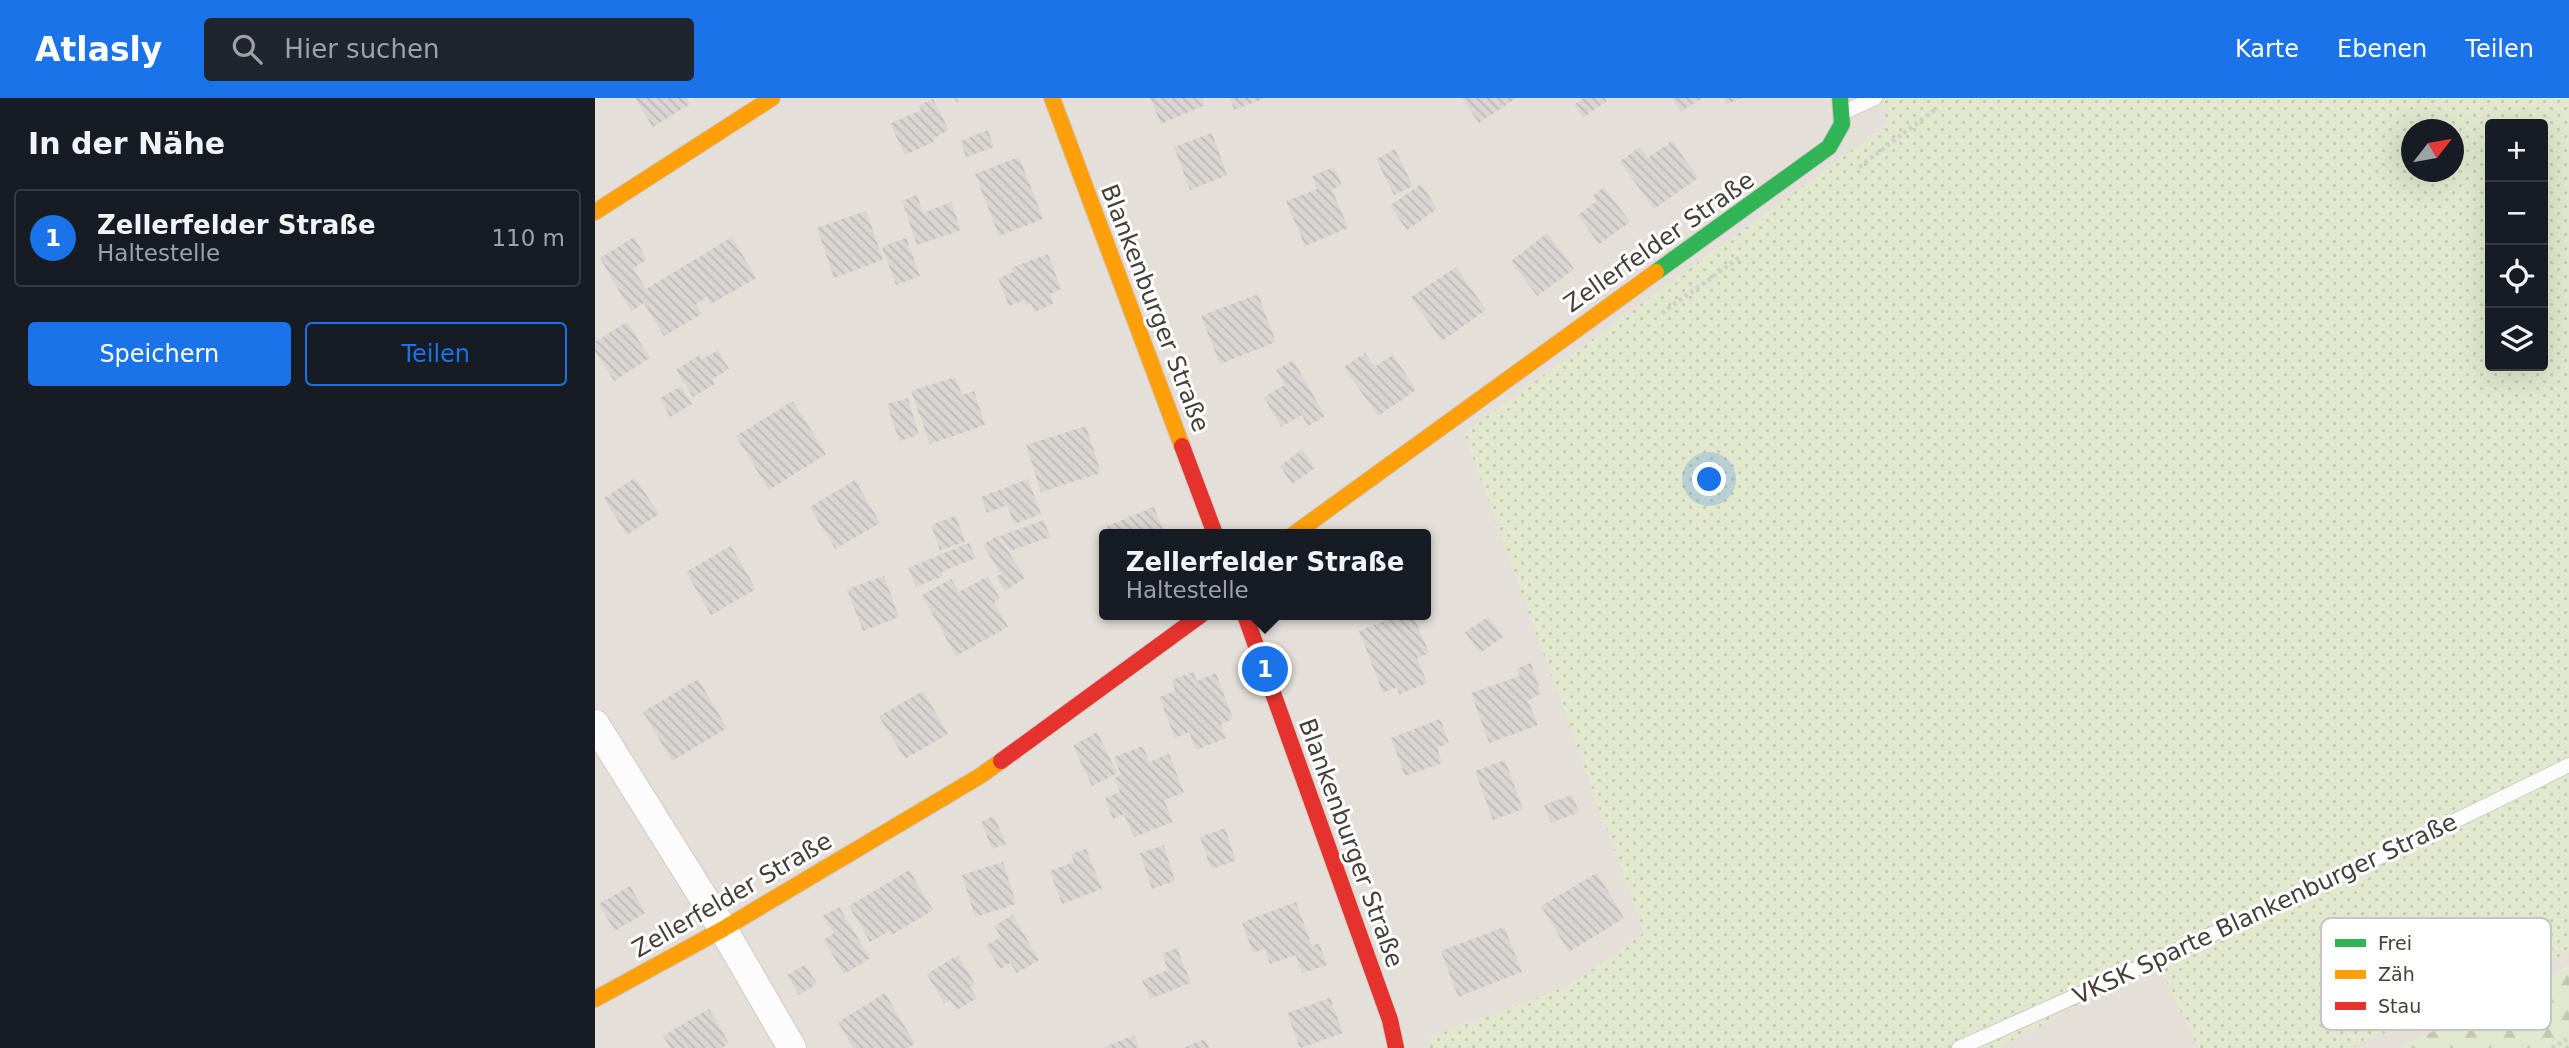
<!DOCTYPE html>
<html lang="de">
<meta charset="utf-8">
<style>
body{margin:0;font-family:"DejaVu Sans",sans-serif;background:#20242c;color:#f1f3f6}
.controls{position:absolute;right:21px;top:21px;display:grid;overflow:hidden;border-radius:7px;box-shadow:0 7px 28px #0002}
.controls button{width:63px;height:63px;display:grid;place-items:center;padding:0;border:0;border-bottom:2px solid #363941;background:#171b24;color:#f1f3f6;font:35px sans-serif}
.compass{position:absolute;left:1806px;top:21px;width:63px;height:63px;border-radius:50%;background:#171b24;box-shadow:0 7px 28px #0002;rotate:59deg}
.you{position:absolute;left:1115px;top:382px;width:24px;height:24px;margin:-18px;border:5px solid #fff;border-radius:50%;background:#1a73e8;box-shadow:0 0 0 10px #1a73e833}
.badge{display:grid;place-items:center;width:46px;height:46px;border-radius:50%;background:#1a73e8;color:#fff;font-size:23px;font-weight:700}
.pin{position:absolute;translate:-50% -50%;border:4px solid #fff;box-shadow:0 2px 7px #0006}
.popup{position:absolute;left:504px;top:431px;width:332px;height:91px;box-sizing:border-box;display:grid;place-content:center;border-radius:7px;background:#171b24;filter:drop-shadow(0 2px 5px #0005);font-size:23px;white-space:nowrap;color:#9ea1a6}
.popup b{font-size:26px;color:#f1f3f6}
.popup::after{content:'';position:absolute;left:50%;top:100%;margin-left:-14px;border:14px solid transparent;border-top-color:#171b24}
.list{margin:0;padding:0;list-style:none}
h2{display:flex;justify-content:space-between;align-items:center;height:91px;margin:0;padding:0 28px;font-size:30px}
h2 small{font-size:23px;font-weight:400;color:#9ea1a6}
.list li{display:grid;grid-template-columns:46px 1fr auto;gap:21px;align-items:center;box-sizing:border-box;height:98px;margin:0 14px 14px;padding:0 14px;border:2px solid #363941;border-radius:7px}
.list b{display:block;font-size:26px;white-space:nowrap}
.list p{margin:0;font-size:23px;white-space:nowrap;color:#9ea1a6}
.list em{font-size:23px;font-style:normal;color:#9ea1a6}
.actions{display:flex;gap:14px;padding:21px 28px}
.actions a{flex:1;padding:16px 0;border:2px solid #1a73e8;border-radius:7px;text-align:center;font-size:24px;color:#1a73e8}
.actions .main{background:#1a73e8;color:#fff}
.icon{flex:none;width:38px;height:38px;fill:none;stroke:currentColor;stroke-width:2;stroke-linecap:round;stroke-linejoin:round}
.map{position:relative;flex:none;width:1974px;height:950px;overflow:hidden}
header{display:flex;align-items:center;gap:42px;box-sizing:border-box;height:98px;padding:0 35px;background:#1a73e8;color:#fff}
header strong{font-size:33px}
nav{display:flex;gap:38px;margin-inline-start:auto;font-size:24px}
.search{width:490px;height:63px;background:#20242c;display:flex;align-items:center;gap:18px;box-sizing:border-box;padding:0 24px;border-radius:7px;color:#9ea1a6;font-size:26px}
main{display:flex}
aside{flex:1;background:#171b24}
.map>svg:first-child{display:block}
.residential{fill:#e4dfd9;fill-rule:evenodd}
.forest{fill:url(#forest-firs)}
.garden{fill:url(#garden-dots);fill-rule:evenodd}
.building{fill:url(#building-back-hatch)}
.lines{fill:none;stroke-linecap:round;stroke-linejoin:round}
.lane-casing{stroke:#cecbc9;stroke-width:16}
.street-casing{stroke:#cecbc9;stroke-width:30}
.fast-casing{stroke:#d0cbc4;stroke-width:18}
.slow-casing{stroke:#d0cbc4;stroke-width:18}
.jam-casing{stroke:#d0cbc4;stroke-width:18}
.path{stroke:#d1cecb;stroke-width:4.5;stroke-dasharray:3.5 3.5;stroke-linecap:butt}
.lane{stroke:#fdfcfc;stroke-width:14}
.street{stroke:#fdfcfc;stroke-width:28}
.fast{stroke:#30b455;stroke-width:16}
.slow{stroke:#ff9f0a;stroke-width:16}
.jam{stroke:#e5322d;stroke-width:16}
.labels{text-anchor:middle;stroke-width:6;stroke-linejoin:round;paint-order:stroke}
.street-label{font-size:24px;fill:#463e38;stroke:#fff}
.key{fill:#fff;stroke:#c8c5c3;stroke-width:2}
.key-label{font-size:19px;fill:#463e38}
</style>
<header>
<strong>Atlasly</strong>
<div class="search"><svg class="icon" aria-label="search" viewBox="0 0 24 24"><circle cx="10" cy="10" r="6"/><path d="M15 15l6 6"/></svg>Hier suchen</div>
<nav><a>Karte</a><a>Ebenen</a><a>Teilen</a></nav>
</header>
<main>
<aside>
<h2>In der Nähe<small></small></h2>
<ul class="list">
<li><span class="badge">1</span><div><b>Zellerfelder Straße</b><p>Haltestelle</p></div><em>110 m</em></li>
</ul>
<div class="actions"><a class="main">Speichern</a><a>Teilen</a></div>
</aside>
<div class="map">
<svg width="1974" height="950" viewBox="0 0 1974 950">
<defs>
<pattern id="forest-firs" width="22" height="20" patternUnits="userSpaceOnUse" patternTransform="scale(1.75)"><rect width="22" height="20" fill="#e2e8cd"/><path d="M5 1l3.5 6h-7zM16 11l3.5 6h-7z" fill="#c3c8b1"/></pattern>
<pattern id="garden-dots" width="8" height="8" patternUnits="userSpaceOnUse" patternTransform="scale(1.75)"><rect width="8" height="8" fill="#e2e8cd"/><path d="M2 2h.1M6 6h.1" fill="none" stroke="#c3c8b1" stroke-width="1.8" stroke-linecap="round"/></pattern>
<pattern id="building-back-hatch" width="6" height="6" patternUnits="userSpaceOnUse" patternTransform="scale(1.75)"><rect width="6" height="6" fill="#d9d5d2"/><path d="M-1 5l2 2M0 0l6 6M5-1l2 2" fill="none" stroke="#bcb8b5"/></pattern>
</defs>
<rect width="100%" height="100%" fill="#f1eeeb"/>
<path class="residential" d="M0 0H1974V868L1803 950H0ZM1895 26H1948V268H1895ZM1816 32H1858V74H1816ZM509 436H831V517H509Z"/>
<path class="forest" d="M1974 868V950H1803Z"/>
<path class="garden" d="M1284 0H1974V854L1756 950H1603L1563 866 1403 950H833L836 939 973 888 1049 835 869 335 1293 26ZM1895 26H1948V268H1895ZM1816 32H1858V74H1816Z"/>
<path class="building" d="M40 0H92L95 6 58 29Z
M555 0H608L610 7 566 26Z
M635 0H671L639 12Z
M867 0H922L884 25Z
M989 0H1009L1012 3 988 20 979 7Z
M1077 0H1108L1086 14Z
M1129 0H1148L1131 6Z
M338 1 354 32 339 40 340 43 310 57 295 26 326 12 324 7Z
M393 32 399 49 371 59 365 43Z
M617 35 632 77 595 92 579 49Z
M1077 43 1103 80 1059 111 1025 63 1045 49 1053 60Z
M800 51 818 88 799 97 781 61Z
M424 59 448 121 404 138 380 76Z
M739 69 747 87 737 91 753 130 710 148 691 103 722 91 717 78Z
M826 86 842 111 812 132 795 108Z
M1009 89 1035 124 1004 146 983 117 1002 103 998 98Z
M322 97 328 115 356 104 366 132 322 147 307 103Z
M271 113 288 162 239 180 222 130Z
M952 135 979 171 942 198 916 163Z
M39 139 52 162 38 170 51 191 137 139 161 180 116 206 112 199 101 206 107 216 69 238 49 205 36 213 5 160Z
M311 140 325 178 301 187 287 149Z
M453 156 466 191 455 196 458 206 439 214 436 205 431 207 429 202 414 208 403 180 418 174 416 170Z
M861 169 891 212 847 243 816 199Z
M663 196 681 244 625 266 606 218Z
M32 224 55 260 19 283 0 253V244Z
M123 252 134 271 117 281 120 286 98 299 81 272 104 257 107 262Z
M770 255 780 269 798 257 821 292 783 318 749 269Z
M698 262 730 318 713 328 707 317 686 329 669 299 690 287 681 272Z
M360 279 367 297 379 293 390 327 335 346 316 293Z
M86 288 97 306 75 319 65 300Z
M313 300 324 337 304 343 292 306Z
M198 303 231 356 174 392 141 338Z
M491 328 506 375 446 394 431 347Z
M707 352 720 370 697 386 685 368Z
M40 380 64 416 32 437 9 400Z
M433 381 446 416 419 426 412 407 392 415 386 399Z
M260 382 285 425 240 451 215 409Z
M559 409 570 436H515L512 428Z
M361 418 370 444 345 452 336 427Z
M449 422 455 439 415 453 405 438Z
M403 437 430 480 410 493 401 479 406 476 388 447Z
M374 445 381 460 346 474 348 478 321 489 313 470Z
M136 448 161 491 116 517 91 474Z
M289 478 304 519 268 533 252 491Z
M393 478 405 501 399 504 413 529 361 558 327 497 356 481 364 494Z
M804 517H818L834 555 822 560 832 585 804 596 802 589 788 595 764 533Z
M893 519 908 539 885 555 870 534Z
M936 565 946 595 933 603 943 627 894 645 876 595 925 578 921 571Z
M598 574 602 583 621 575 638 621 626 626 631 640 601 652 594 634 580 640 564 599 580 593 577 582Z
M103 581 132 630 77 663 48 614Z
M328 593 353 636 310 661 284 618Z
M845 621 854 645 842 650 847 665 810 678 796 640Z
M502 634 522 675 497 688 478 648Z
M548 648 554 664 574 656 589 695 569 702 578 724 539 739 529 716 518 721 510 700 525 694 519 680 526 677 519 659Z
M910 662 928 711 898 722 880 673Z
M977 697 984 714 956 725 949 707Z
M399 718 411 746 397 751 386 724Z
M630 730 641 763 616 771 605 739Z
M569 747 580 783 557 791 545 755Z
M491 751 507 791 467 806 455 773 479 764 476 756Z
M408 764 421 806 380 819 367 777Z
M314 772 338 812 297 837 295 833 275 844 254 808Z
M1002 775 1029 820 974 854 946 808Z
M35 788 50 815 20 833 4 806Z
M701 804 717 848 724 845 732 867 707 875 701 857 675 866 670 851 658 855 647 824Z
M244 809 275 860 249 876 229 842 239 835 228 818Z
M418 817 444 862 422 875 415 865 405 871 391 847 406 839 399 828Z
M909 829 927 874 863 899 846 853Z
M582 850 596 885 555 901 547 882 573 872 567 856Z
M363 857 380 886 375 889 382 900 362 912 355 902 349 905 332 876Z
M210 867 222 886 204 897 192 877Z
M290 895 320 946 313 950H258L243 924Z
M735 900 748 935 705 950 692 915Z
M114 911 134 945 127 950H76L68 938Z
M539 937 544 950H508Z
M610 941 614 950H588Z"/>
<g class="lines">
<g class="lane-casing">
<path id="lane" d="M1249 14 1280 0
M1364 950C1569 859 1773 767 1974 667"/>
</g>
<g class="street-casing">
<path id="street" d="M0 626 128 831 197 950"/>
</g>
<g class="fast-casing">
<path id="fast" d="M1061 174 1234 49 1247 26 1245 0"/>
</g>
<g class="slow-casing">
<path id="slow" d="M457 0 587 348
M0 114 177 0
M699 436 1061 174
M0 901 128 831 385 678 406 663"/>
</g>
<g class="jam-casing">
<path id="jam" d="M587 348 620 436
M650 517 795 922 801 950
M406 663 606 517"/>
</g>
<path class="path" d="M360 3 365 0
M1264 69 1342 10
M1067 215 1145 159
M1957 950 1974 940"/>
<use href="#lane" class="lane"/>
<use href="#street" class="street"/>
<use href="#fast" class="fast"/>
<use href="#slow" class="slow"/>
<use href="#jam" class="jam"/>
</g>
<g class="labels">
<g class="street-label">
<text transform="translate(1064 144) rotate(-35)" y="8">Zellerfelder Straße</text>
<text transform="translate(560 210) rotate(69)" y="8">Blankenburger Straße</text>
<text transform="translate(756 745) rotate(70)" y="8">Blankenburger Straße</text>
<text transform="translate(137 797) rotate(-30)" y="8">Zellerfelder Straße</text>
<text transform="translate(1670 811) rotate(-25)" y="8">VKSK Sparte Blankenburger Straße</text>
</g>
</g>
<rect x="1726" y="820" width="230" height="112" rx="10" class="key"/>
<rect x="1740" y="841" width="31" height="8" fill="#30b455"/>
<rect x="1740" y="872" width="31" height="9" fill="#ff9f0a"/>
<rect x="1740" y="904" width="31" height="8" fill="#e5322d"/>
<g class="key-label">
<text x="1783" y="852">Frei</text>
<text x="1783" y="883">Zäh</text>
<text x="1783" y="915">Stau</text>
</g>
</svg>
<div class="controls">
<button>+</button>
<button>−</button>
<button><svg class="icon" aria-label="locate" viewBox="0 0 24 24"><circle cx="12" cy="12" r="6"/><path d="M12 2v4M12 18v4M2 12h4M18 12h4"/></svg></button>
<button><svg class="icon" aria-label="layers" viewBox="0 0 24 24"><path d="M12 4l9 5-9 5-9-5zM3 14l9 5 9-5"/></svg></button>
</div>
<svg class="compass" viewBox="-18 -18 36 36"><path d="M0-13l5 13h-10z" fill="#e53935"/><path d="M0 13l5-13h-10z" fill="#9ea1a6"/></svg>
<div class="you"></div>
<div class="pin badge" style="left:670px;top:571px">1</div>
<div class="popup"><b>Zellerfelder Straße</b>Haltestelle</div>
</div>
</main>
